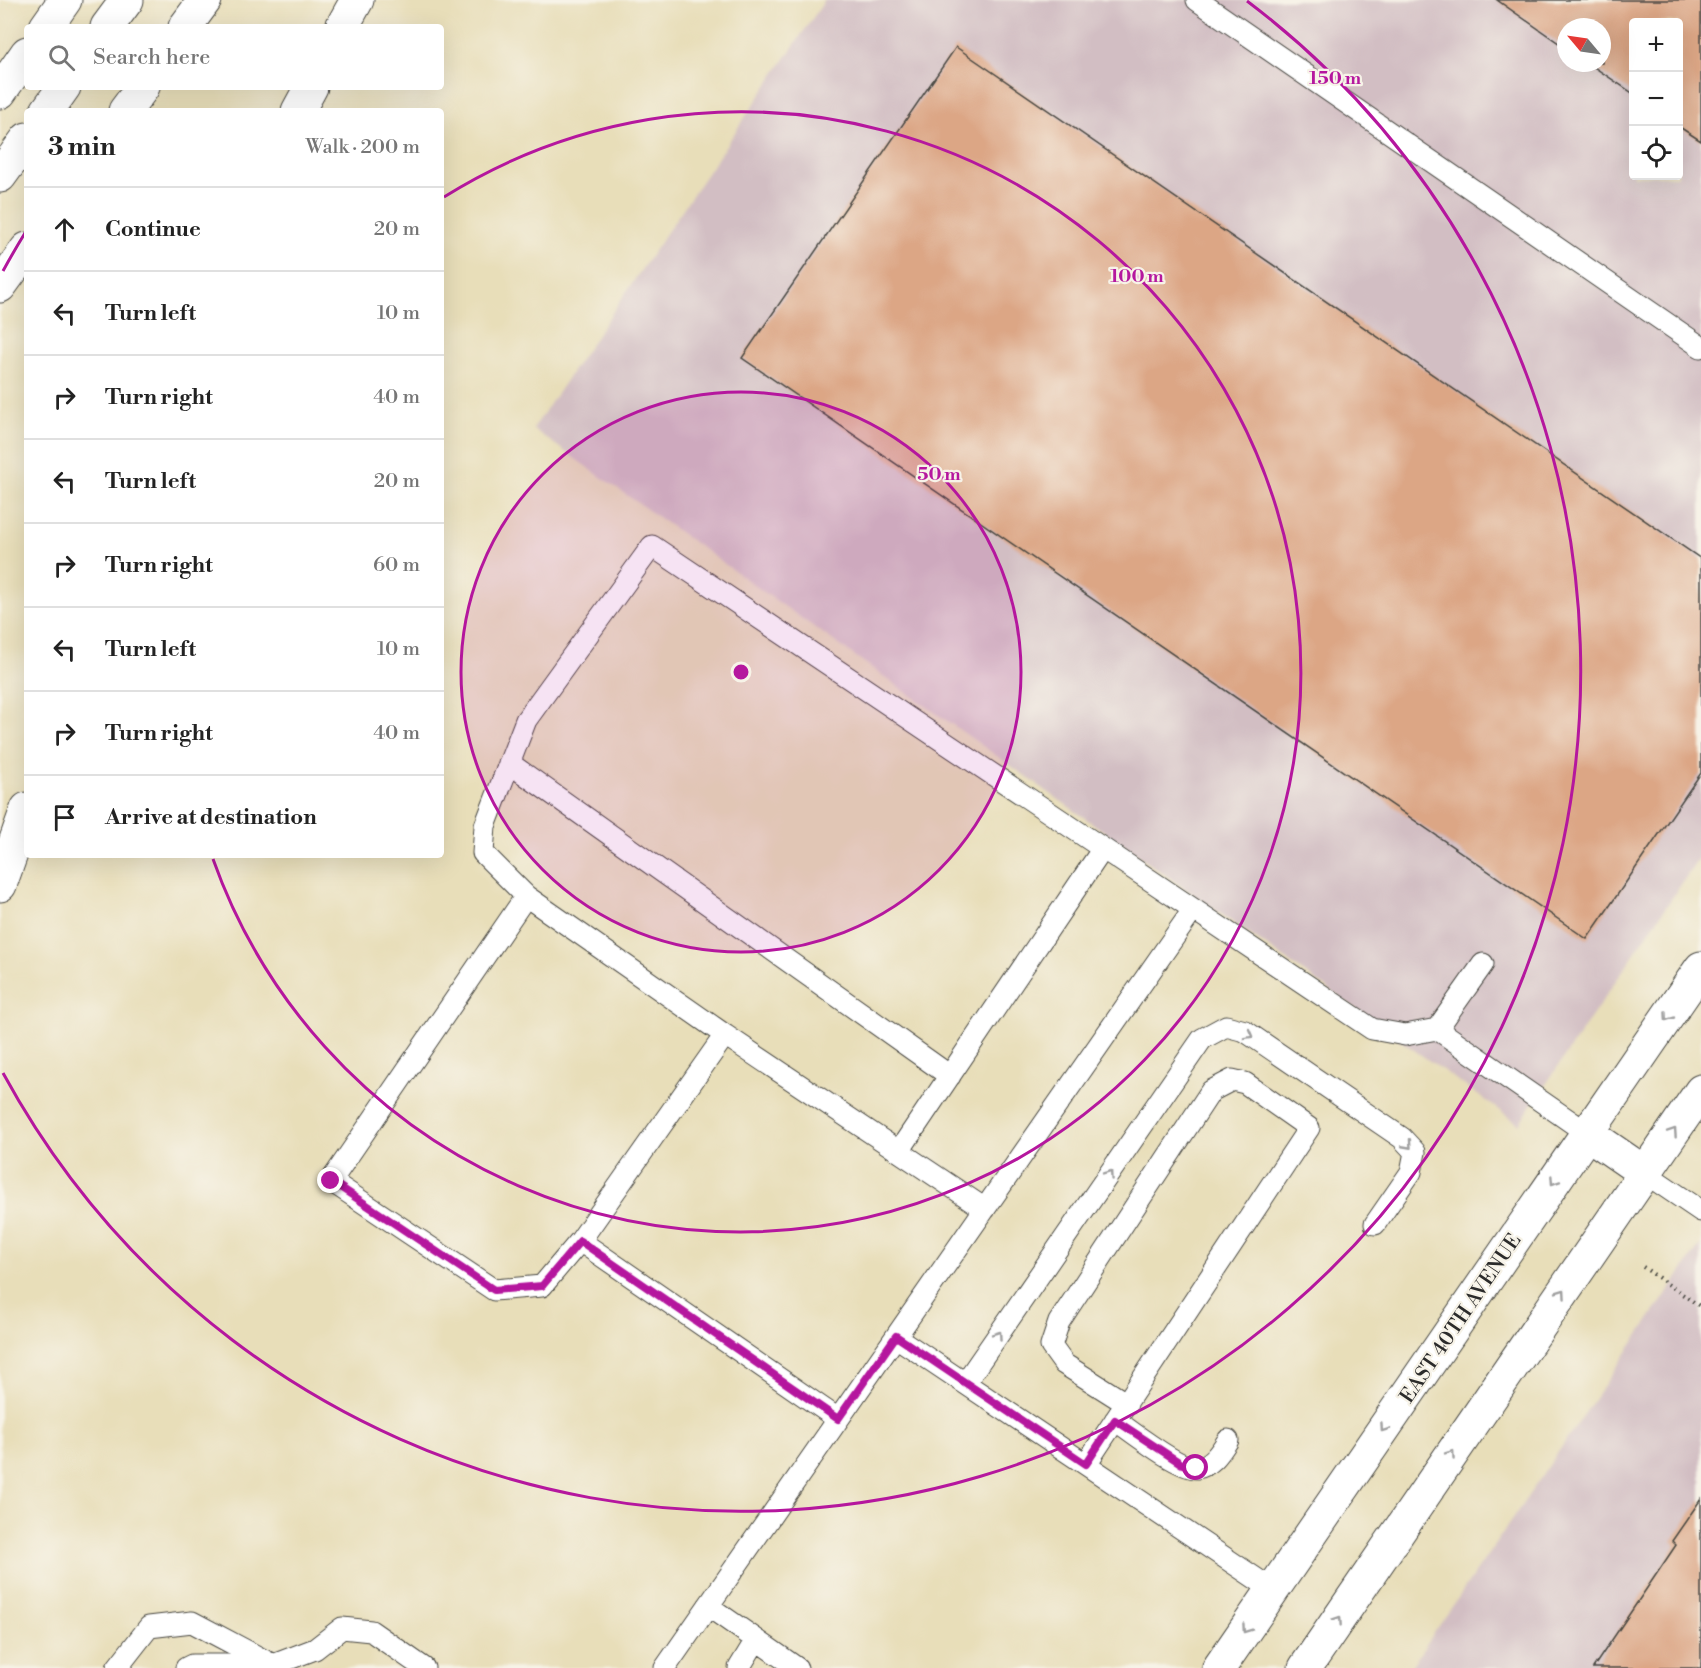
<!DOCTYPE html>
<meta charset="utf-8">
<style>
body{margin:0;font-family:"Libre Bodoni",serif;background:#f2f2f2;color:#222}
.controls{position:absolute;right:18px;top:18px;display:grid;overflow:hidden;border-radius:6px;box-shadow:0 6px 24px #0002}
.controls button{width:54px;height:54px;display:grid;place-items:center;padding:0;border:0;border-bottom:2px solid #e0e0e0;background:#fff;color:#222;font:30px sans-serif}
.compass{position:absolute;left:1557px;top:18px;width:54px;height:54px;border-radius:50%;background:#fff;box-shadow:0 6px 24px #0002;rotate:299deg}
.stop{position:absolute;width:18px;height:18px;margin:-14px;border:4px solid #b5179e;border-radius:50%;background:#fff}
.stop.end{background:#b5179e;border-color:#fff;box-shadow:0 2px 6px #0008}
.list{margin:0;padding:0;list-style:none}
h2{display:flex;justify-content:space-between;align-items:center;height:78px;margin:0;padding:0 24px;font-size:26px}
h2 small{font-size:20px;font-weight:400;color:#767676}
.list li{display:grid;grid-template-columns:39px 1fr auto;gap:18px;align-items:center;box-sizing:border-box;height:84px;padding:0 24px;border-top:2px solid #e0e0e0}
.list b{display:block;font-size:22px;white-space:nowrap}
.list em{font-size:20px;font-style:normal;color:#767676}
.icon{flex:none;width:33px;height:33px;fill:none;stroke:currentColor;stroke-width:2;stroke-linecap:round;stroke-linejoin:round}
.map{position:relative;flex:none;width:1701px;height:1668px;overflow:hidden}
.search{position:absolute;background:#fff;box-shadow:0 6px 24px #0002;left:24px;top:24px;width:420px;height:66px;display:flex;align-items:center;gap:15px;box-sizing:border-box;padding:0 21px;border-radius:6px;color:#767676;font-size:22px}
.panel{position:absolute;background:#fff;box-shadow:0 6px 24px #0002;left:24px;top:108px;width:420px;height:750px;border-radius:6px}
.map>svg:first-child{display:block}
.industrial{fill:#d2bec3;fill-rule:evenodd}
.building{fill:#dca685}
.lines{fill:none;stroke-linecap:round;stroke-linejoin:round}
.lane-casing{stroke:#474640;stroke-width:23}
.street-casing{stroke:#474640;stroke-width:35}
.secondary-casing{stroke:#474640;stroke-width:35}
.highway-casing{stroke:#474640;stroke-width:35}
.path{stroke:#474640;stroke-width:4;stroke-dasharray:1.5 4.5;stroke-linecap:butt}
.lane{stroke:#fff;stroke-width:21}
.street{stroke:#fff;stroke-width:33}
.secondary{stroke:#fff;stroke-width:33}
.highway{stroke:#fff;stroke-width:33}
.oneway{stroke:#a0a0a0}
.route{stroke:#b5179e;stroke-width:8}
.ring{fill:none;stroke:#b5179e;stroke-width:3}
.labels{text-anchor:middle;stroke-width:4.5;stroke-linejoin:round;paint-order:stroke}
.street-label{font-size:20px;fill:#2b2b2b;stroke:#f7f3e8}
.centre{fill:#b5179e;stroke:#f7f3e8;stroke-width:3}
.ring-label{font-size:18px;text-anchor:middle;font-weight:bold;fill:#b5179e;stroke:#f7f3e8;stroke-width:4.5;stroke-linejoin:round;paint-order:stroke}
</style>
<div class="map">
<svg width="1701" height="1668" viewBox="0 0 1701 1668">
<rect width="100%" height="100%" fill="#f7f3e8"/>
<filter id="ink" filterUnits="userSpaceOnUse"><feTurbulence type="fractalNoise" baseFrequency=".0167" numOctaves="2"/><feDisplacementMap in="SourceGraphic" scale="12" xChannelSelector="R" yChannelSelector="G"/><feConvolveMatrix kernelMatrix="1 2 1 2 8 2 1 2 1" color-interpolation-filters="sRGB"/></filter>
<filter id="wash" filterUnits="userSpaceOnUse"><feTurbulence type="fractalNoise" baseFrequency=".008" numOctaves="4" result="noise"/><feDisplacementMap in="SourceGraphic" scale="24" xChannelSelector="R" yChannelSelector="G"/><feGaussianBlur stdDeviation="1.35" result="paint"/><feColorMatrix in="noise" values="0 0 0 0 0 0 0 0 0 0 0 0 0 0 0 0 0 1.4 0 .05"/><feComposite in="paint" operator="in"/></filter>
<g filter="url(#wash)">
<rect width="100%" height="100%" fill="#e8deb9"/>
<path class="industrial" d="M825 0H1701V855L1519 1124 533 429ZM1634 22H1678V176H1634ZM1566 27H1602V63H1566Z
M1701 1244V1668H1410Z"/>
<g id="blocks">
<path class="building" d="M1497 0H1701V141L1678 126V22H1634V94L1588 63H1602V27H1566V48Z
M956 47 1701 559V773L1587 939 742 358Z
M1701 1499V1668H1593L1676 1545 1672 1541Z"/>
</g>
</g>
<g filter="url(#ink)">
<use href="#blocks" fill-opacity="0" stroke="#474640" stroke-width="1.5"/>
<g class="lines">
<g class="lane-casing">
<path id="lane" d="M1197 0 1701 347
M509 763 950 1076
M526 896 483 853 485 826 526 720 652 546 1372 1029 1405 1035 1437 1029 1587 1133
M1437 1029 1483 964
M899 1151 1102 850
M1645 1173 1701 1211
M580 1241 542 1286 494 1290 331 1181 526 896 725 1035
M896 1337 1273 1590
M965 1383 1202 1039 1226 1026 1245 1031 1402 1138 1415 1152 1411 1172 1375 1224
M838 1419 580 1241 725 1035 985 1209
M1115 1420C1131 1431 1180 1470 1197 1468 1213 1465 1220 1452 1228 1440
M1086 1464 1309 1128 1245 1083 1232 1080 1211 1091 1059 1322 1051 1346 1064 1364 1127 1404
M708 1606 797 1668
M117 1668 149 1627 192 1622 273 1665 315 1649 342 1628 371 1631 424 1668
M186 1668 192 1665H273
M665 1668 1193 910
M739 1668 756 1640"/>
</g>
<g class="street-casing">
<path id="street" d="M1587 1133 1645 1173"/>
</g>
<g class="secondary-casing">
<path id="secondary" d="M1219 1668 1701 968
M1305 1668 1701 1091"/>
</g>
<g class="highway-casing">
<path id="highway" d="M46 27 65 0
M107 27 127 0
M185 27 205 0
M342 27 357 0
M0 92 27 53
M47 111 64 87
M125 111 143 87
M298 111 311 87
M0 176 27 139
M0 286 27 249
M0 885 27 809"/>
</g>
<path class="path" d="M1643 1267 1701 1307"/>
<use href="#lane" class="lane"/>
<use href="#street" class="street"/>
<use href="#secondary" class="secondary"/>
<use href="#highway" class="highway"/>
</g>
<defs><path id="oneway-chevron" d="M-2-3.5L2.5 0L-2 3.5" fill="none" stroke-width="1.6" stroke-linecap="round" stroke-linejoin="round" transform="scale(1.5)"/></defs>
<g class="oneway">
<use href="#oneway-chevron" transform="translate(1668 1017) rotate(125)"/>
<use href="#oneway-chevron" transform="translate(1249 1035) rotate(29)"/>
<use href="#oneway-chevron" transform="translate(1673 1132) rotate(-56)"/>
<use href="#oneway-chevron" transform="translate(1408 1145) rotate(48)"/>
<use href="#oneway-chevron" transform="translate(1109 1174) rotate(-55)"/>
<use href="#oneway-chevron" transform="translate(1554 1181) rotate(124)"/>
<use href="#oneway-chevron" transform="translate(1562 1293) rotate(-55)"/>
<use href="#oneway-chevron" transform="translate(998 1335) rotate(-55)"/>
<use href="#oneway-chevron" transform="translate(1384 1428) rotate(125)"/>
<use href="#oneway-chevron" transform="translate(1451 1454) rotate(-55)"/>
<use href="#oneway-chevron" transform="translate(1338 1620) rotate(-56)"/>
<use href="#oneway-chevron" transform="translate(1246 1629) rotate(125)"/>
</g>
</g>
<g class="lines" filter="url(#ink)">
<path class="route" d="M331 1181 494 1290 542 1286 580 1241 838 1419 896 1336 1086 1464 1115 1420 1182 1464 1196 1468"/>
</g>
<circle cx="741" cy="672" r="280" fill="#b5179e" fill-opacity=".12"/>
<g class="ring">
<circle cx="741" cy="672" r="280"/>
<path d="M444 197A560 560 0 1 1 213 859"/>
<path d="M3 271A840 840 0 0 1 25 233M1247 1A840 840 0 1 1 3 1073"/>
</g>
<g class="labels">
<g class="street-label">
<text transform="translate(1460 1318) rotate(-56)" y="7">EAST 40TH AVENUE</text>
</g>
</g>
<circle cx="741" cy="672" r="9" class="centre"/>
<g class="ring-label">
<text x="1335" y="84">150 m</text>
<text x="1137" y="282">100 m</text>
<text x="939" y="480">50 m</text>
</g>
</svg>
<div class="controls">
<button>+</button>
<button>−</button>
<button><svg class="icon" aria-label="locate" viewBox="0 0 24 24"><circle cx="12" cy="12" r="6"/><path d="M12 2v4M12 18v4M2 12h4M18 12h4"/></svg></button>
</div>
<svg class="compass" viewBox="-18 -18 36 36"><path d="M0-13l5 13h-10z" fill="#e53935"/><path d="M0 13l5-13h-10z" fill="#767676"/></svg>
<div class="stop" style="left:1196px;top:1468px"></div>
<div class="stop end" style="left:331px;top:1181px"></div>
<div class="search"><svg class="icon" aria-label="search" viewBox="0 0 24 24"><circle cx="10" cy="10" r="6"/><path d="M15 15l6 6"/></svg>Search here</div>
<section class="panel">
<h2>3 min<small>Walk · 200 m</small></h2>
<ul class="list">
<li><svg class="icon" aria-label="ahead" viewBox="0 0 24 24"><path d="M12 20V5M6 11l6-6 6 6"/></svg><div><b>Continue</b></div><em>20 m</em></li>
<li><svg class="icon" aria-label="left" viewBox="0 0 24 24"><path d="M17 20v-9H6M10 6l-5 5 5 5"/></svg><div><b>Turn left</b></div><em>10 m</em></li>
<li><svg class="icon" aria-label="right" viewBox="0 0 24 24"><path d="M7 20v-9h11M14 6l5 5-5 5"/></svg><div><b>Turn right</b></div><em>40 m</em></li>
<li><svg class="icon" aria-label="left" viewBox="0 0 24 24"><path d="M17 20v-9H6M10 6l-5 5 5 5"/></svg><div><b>Turn left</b></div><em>20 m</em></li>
<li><svg class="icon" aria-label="right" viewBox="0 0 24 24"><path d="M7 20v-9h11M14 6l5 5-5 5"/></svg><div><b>Turn right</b></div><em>60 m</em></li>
<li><svg class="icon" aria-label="left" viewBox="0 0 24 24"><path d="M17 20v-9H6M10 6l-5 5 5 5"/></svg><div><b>Turn left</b></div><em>10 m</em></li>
<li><svg class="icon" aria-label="right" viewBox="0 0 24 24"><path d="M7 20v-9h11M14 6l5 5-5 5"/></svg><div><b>Turn right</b></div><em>40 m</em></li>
<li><svg class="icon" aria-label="arrive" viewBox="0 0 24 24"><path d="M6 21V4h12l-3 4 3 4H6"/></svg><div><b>Arrive at destination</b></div></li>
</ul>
</section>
</div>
